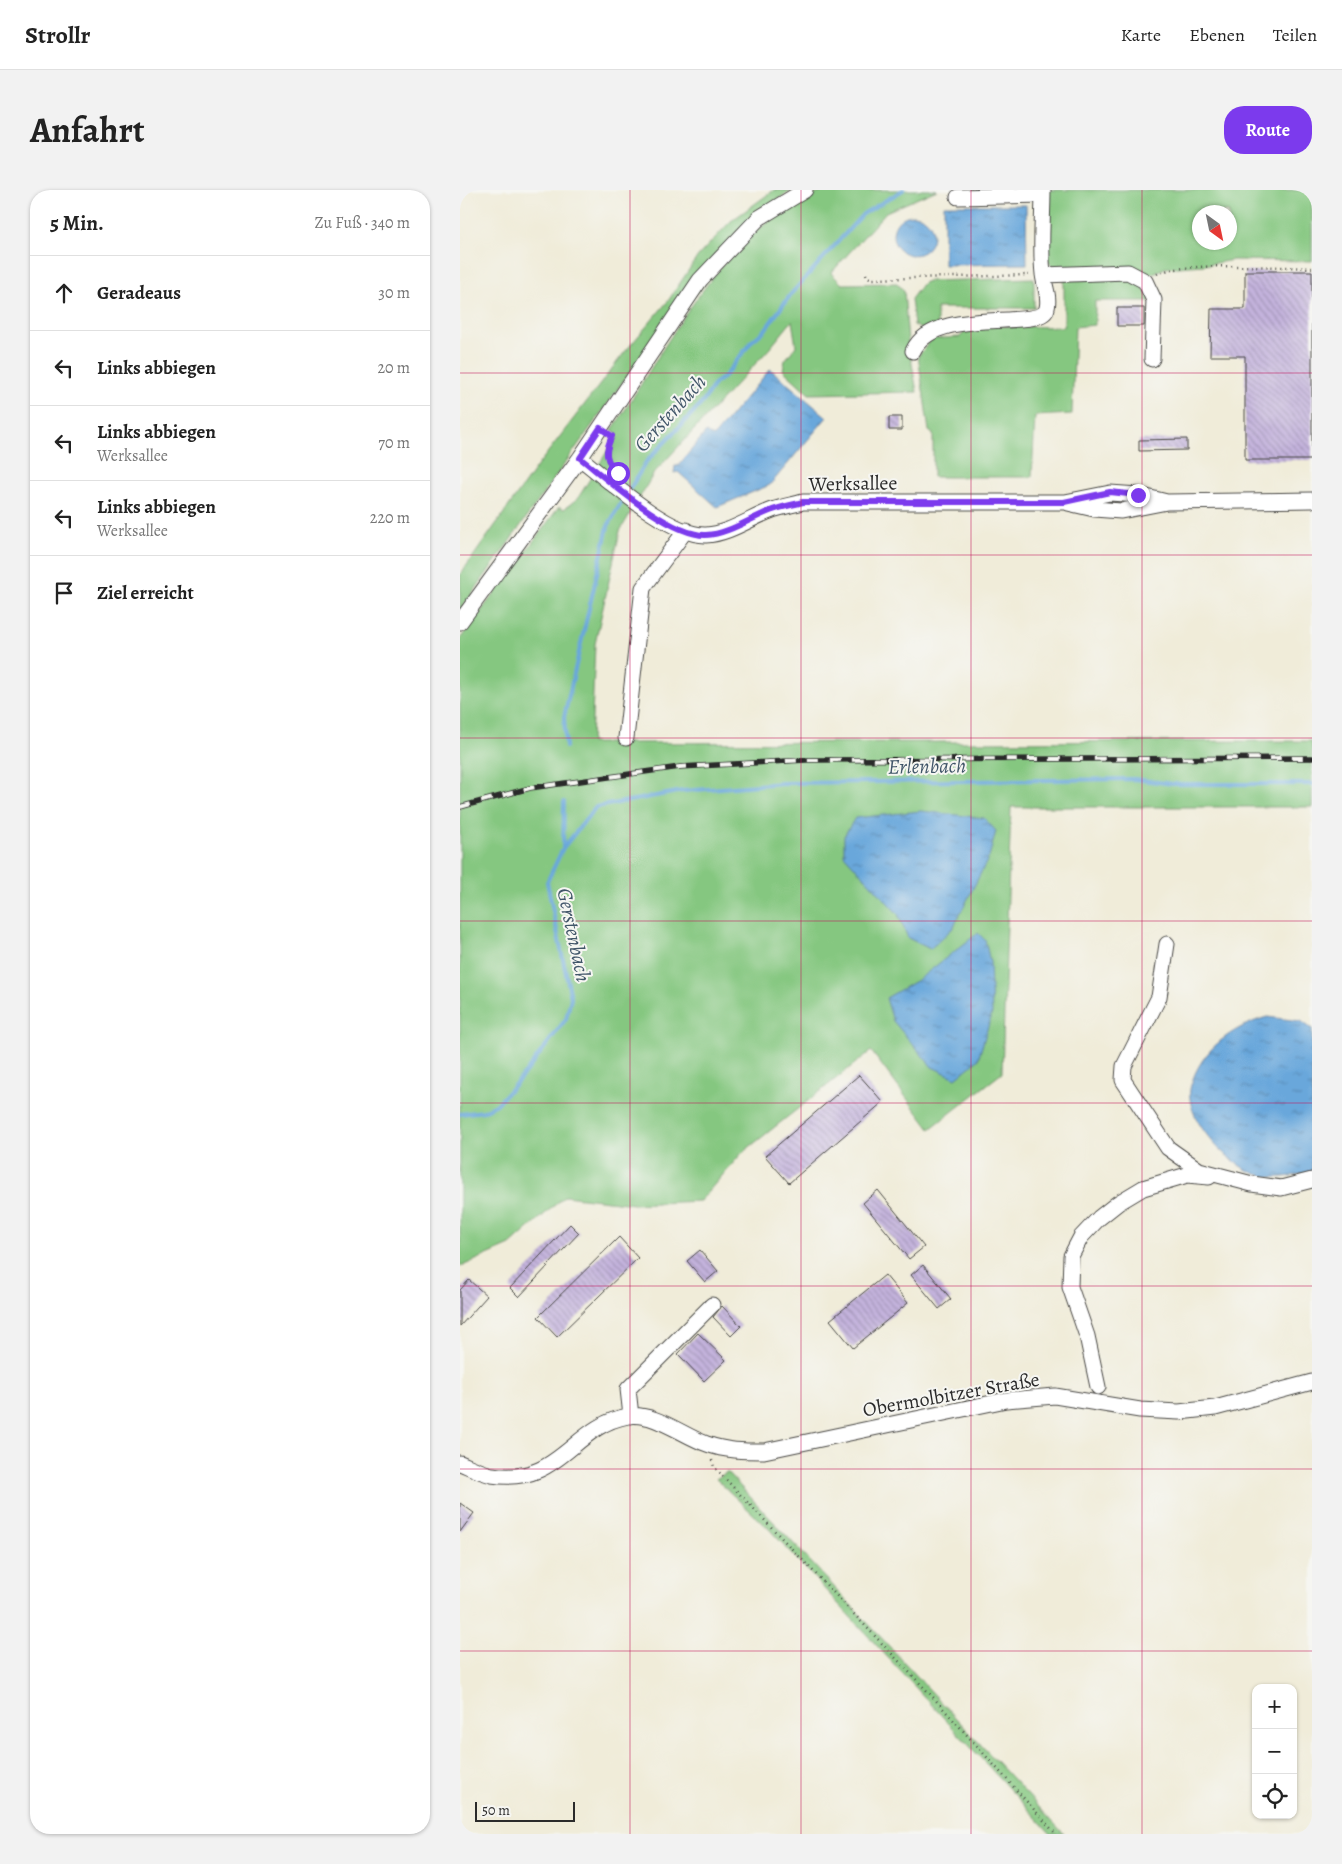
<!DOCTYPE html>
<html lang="de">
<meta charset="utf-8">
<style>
body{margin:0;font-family:Alegreya,serif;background:#f2f2f2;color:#222}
.controls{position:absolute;right:15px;bottom:15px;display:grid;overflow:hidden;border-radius:10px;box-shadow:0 1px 4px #0004}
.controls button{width:45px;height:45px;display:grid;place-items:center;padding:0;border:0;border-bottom:1px solid #e0e0e0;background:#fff;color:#222;font:25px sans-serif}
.compass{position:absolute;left:732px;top:15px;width:45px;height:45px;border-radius:50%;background:#fff;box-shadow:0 1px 4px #0004;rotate:147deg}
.scale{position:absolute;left:15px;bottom:12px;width:100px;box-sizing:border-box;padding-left:5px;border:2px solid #2b2b2b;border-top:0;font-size:14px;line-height:18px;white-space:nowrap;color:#2b2b2b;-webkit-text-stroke:4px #f6f6f2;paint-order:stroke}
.stop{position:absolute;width:15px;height:15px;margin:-11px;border:4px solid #7c3aed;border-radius:50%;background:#fff}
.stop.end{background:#7c3aed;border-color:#fff;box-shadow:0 1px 5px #0008}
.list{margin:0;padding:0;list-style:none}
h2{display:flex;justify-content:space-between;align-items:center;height:65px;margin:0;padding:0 20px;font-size:21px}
h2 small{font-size:16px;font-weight:400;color:#767676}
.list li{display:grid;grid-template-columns:32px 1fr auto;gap:15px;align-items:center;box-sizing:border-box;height:75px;padding:0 20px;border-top:1px solid #e0e0e0}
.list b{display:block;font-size:19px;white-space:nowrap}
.list p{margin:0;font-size:16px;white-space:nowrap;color:#767676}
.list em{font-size:16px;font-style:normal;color:#767676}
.icon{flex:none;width:28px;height:28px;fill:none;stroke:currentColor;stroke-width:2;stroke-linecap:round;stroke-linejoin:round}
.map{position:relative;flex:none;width:852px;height:1644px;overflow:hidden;border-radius:20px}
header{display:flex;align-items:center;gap:30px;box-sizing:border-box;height:70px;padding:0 25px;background:#fff;border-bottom:1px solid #e0e0e0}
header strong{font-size:24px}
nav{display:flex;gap:28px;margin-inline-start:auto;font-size:18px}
.intro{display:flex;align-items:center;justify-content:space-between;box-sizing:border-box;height:120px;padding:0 30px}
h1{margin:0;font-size:35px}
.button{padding:12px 22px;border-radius:20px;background:#7c3aed;color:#fff;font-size:18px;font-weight:700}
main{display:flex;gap:30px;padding:0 30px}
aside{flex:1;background:#fff;border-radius:20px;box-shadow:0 1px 4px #0004}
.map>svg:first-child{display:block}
.grass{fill:#85c780;stroke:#587956;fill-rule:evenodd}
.water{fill:url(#water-ripples);stroke:#4a6983}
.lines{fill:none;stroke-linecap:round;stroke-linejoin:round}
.stream{stroke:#69a7db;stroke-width:4}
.building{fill:url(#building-back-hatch)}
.minor-casing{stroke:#494845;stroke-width:17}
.path{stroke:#494845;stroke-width:2.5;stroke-dasharray:1 4;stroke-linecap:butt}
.minor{stroke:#fff;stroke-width:15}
.rail-casing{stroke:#2b2b2b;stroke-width:5.5}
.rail{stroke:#f6f6f2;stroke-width:4;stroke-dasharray:11;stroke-linecap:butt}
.route{stroke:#7c3aed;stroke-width:6}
.grid{fill:none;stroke:#c2185b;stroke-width:1;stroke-opacity:0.55}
.labels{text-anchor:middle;stroke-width:4;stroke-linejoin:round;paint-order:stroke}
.street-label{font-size:20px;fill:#2b2b2b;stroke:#f6f6f2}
.water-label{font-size:21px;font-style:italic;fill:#415669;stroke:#f6f6f2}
</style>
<header>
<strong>Strollr</strong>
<nav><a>Karte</a><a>Ebenen</a><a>Teilen</a></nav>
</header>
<div class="intro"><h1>Anfahrt</h1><a class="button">Route</a></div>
<main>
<aside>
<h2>5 Min.<small>Zu Fuß · 340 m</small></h2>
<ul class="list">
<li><svg class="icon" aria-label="ahead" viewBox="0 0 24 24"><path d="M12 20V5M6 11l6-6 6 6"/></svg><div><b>Geradeaus</b></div><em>30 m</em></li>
<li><svg class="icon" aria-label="left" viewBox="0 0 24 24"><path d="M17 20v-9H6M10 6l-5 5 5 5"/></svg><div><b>Links abbiegen</b></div><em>20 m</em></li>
<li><svg class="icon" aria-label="left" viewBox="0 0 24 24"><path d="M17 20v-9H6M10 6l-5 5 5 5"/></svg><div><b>Links abbiegen</b><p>Werksallee</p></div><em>70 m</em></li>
<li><svg class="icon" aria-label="left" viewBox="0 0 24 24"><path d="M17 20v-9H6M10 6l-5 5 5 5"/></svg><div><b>Links abbiegen</b><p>Werksallee</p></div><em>220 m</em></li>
<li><svg class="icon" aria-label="arrive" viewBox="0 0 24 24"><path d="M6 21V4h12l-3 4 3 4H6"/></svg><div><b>Ziel erreicht</b></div></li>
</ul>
</aside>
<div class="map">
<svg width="852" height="1644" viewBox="0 0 852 1644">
<defs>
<pattern id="water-ripples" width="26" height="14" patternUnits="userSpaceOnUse" patternTransform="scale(1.25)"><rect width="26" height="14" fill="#69a7db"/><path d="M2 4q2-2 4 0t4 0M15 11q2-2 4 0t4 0" fill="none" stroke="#5788b2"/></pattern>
<pattern id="building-back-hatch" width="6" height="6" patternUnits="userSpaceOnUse" patternTransform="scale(1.25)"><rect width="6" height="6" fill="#c4b3dd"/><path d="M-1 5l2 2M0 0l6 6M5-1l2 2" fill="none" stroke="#9f92b3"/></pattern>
</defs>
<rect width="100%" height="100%" fill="#f6f6f2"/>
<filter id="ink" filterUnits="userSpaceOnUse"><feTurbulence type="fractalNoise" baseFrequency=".02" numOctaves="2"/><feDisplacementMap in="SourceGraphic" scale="10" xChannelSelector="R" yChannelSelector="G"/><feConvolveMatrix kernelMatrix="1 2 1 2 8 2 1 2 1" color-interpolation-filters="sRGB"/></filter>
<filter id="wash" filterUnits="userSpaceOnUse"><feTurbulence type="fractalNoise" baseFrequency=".0096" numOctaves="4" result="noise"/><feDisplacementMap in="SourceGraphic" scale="20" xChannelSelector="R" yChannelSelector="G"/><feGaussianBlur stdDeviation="1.12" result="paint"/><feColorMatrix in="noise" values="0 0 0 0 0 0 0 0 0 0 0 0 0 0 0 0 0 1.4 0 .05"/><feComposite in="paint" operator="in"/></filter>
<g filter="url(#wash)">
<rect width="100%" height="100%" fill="#f0ecd9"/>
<path class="grass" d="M314 0H333L315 11 172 179 0 421V385L78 275 164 163 208 111 238 66 271 31Z
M366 0H477L426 22 371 83 382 94 437 93 444 101 448 151 457 202 349 204 323 180 325 170 336 156 332 131 310 158 194 283 160 341 135 454 131 553 852 551V617H551L542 883 470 939 411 861 282 963 240 1011 174 1014 105 1006 50 1055 0 1077V449L99 317 104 319 118 308 158 244 152 240C204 162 249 66 331 16 341 9 354 5 366 0Z
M586 0H852V71L773 70 745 75 705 78 689 85 593 78 587 69ZM739 22H769V52H739Z
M661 87 679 91 691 111H635V135L615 137 612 224 575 226 572 287H473V244L469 241 458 166 472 149 500 147 509 136 604 137V90Z
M574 88V118H477V134L482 137 461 139 454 135 451 109 463 93 468 91Z
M267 1282 604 1644H591L310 1340 256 1289Z"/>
<path class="water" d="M484 15H566L567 74 484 75Z
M433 45a20 20 0 1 1 40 0a20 20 0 1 1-40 0Z
M310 179 367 227 310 295 257 317 218 282 214 283 215 276H218L246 242 253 247Z
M461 621 524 628 536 641 529 667 493 738 470 759 448 748 438 724 384 665V646L395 628Z
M518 743 525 750 530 772 532 823 518 870 496 888 472 877 433 831 426 808 459 789Z
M807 827 841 831 852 839V981C835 986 817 990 800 985 770 978 721 927 731 895 741 859 773 837 807 827Z"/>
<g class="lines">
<path class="stream" d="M168 302 186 272 243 212 255 193 264 187 292 151 305 140 331 104 403 24 443 0
M106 557 104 527 148 336 164 308
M103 658 136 617 223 601 323 593 674 589 713 594H852
M0 924 24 921 37 914 66 882 106 829 111 808 87 692 103 658 104 612"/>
</g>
<g id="blocks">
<path class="building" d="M785 81H852V270H785V166H750L751 119H785Z
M657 118H684V136H657Z
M429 227H442V240H429Z
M727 249V260L679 261V250Z
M399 885 423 912 329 993 305 966Z
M418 1000 464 1057 449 1069 403 1013Z
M110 1034 119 1043 59 1107 50 1098Z
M159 1047 178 1068 97 1147 78 1127Z
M240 1060 258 1081 245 1092 227 1071Z
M463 1075 491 1109 479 1119 451 1085Z
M425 1085 448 1113 393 1158 370 1130Z
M9 1090 27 1106 0 1136V1100Z
M262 1116 281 1136 271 1146 253 1127Z
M238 1143 266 1170 244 1191 218 1164Z
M0 1313 14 1323 0 1342Z"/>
</g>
</g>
<g filter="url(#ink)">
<use href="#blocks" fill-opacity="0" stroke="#494845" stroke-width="1"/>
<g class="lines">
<g class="minor-casing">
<path id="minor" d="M498 7 583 5
M583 85 668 82 685 91 694 110 692 169
M453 161C475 113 583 143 587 118 590 106 584 95 583 84 580 57 583 28 583 0
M120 268C148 290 210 346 246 345 268 344 289 329 310 321 320 317 332 315 343 312H605L650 303 678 305 707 312
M608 313 634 319 661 321 707 312 852 310
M0 432 120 268 240 90 299 28 345 0
M166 548 183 398 226 340
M707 754 699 807 664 876 663 890 708 958 739 980 792 994 821 998 852 990
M638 1197 627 1146 610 1097 611 1066 621 1047 639 1028 658 1013 683 998 727 985 749 987
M171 1226 168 1199 252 1115
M0 1273C10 1277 22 1283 32 1285 100 1296 112 1236 168 1226 195 1222 223 1246 247 1254 266 1261 284 1261 304 1261L546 1210 595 1206 680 1220 719 1222 755 1218 852 1192"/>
</g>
<path class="path" d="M406 84 407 87 413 89 569 85
M697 84C719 72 822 77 852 78
M148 271 146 260 150 251
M252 1270 254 1277 471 1505 596 1644"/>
<use href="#minor" class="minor"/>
<g class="rail-casing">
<path id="rail" d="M0 617 70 598 220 577 346 570 852 568"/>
</g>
<use href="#rail" class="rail"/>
</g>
</g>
<g class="lines" filter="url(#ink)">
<path class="route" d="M158 283C145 270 144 263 152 246L140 238 120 268C148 290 210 346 246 345 268 344 289 329 310 321 320 317 332 315 343 312H604L650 302 678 305"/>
</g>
<path class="grid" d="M170 0V1644M341 0V1644M511 0V1644M682 0V1644M0 183H852M0 365H852M0 548H852M0 731H852M0 913H852M0 1096H852M0 1279H852M0 1461H852"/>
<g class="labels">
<g class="street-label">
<text transform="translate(393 293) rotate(-1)" y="7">Werksallee</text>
<text transform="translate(491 1204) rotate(-10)" y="7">Obermolbitzer Straße</text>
</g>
<g class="water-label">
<text transform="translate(210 223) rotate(-48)" y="7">Gerstenbach</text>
<text transform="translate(467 576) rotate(-1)" y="7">Erlenbach</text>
<text transform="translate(114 745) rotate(78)" y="7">Gerstenbach</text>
</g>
</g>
</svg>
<div class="controls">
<button>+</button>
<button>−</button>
<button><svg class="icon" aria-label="locate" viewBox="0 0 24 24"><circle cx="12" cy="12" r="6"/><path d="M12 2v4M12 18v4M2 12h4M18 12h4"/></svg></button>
</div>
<svg class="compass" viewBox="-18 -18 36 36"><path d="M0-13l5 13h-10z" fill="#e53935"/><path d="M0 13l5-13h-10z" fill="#767676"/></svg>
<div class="scale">50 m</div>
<div class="stop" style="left:158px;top:283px"></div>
<div class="stop end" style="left:678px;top:305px"></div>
</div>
</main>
